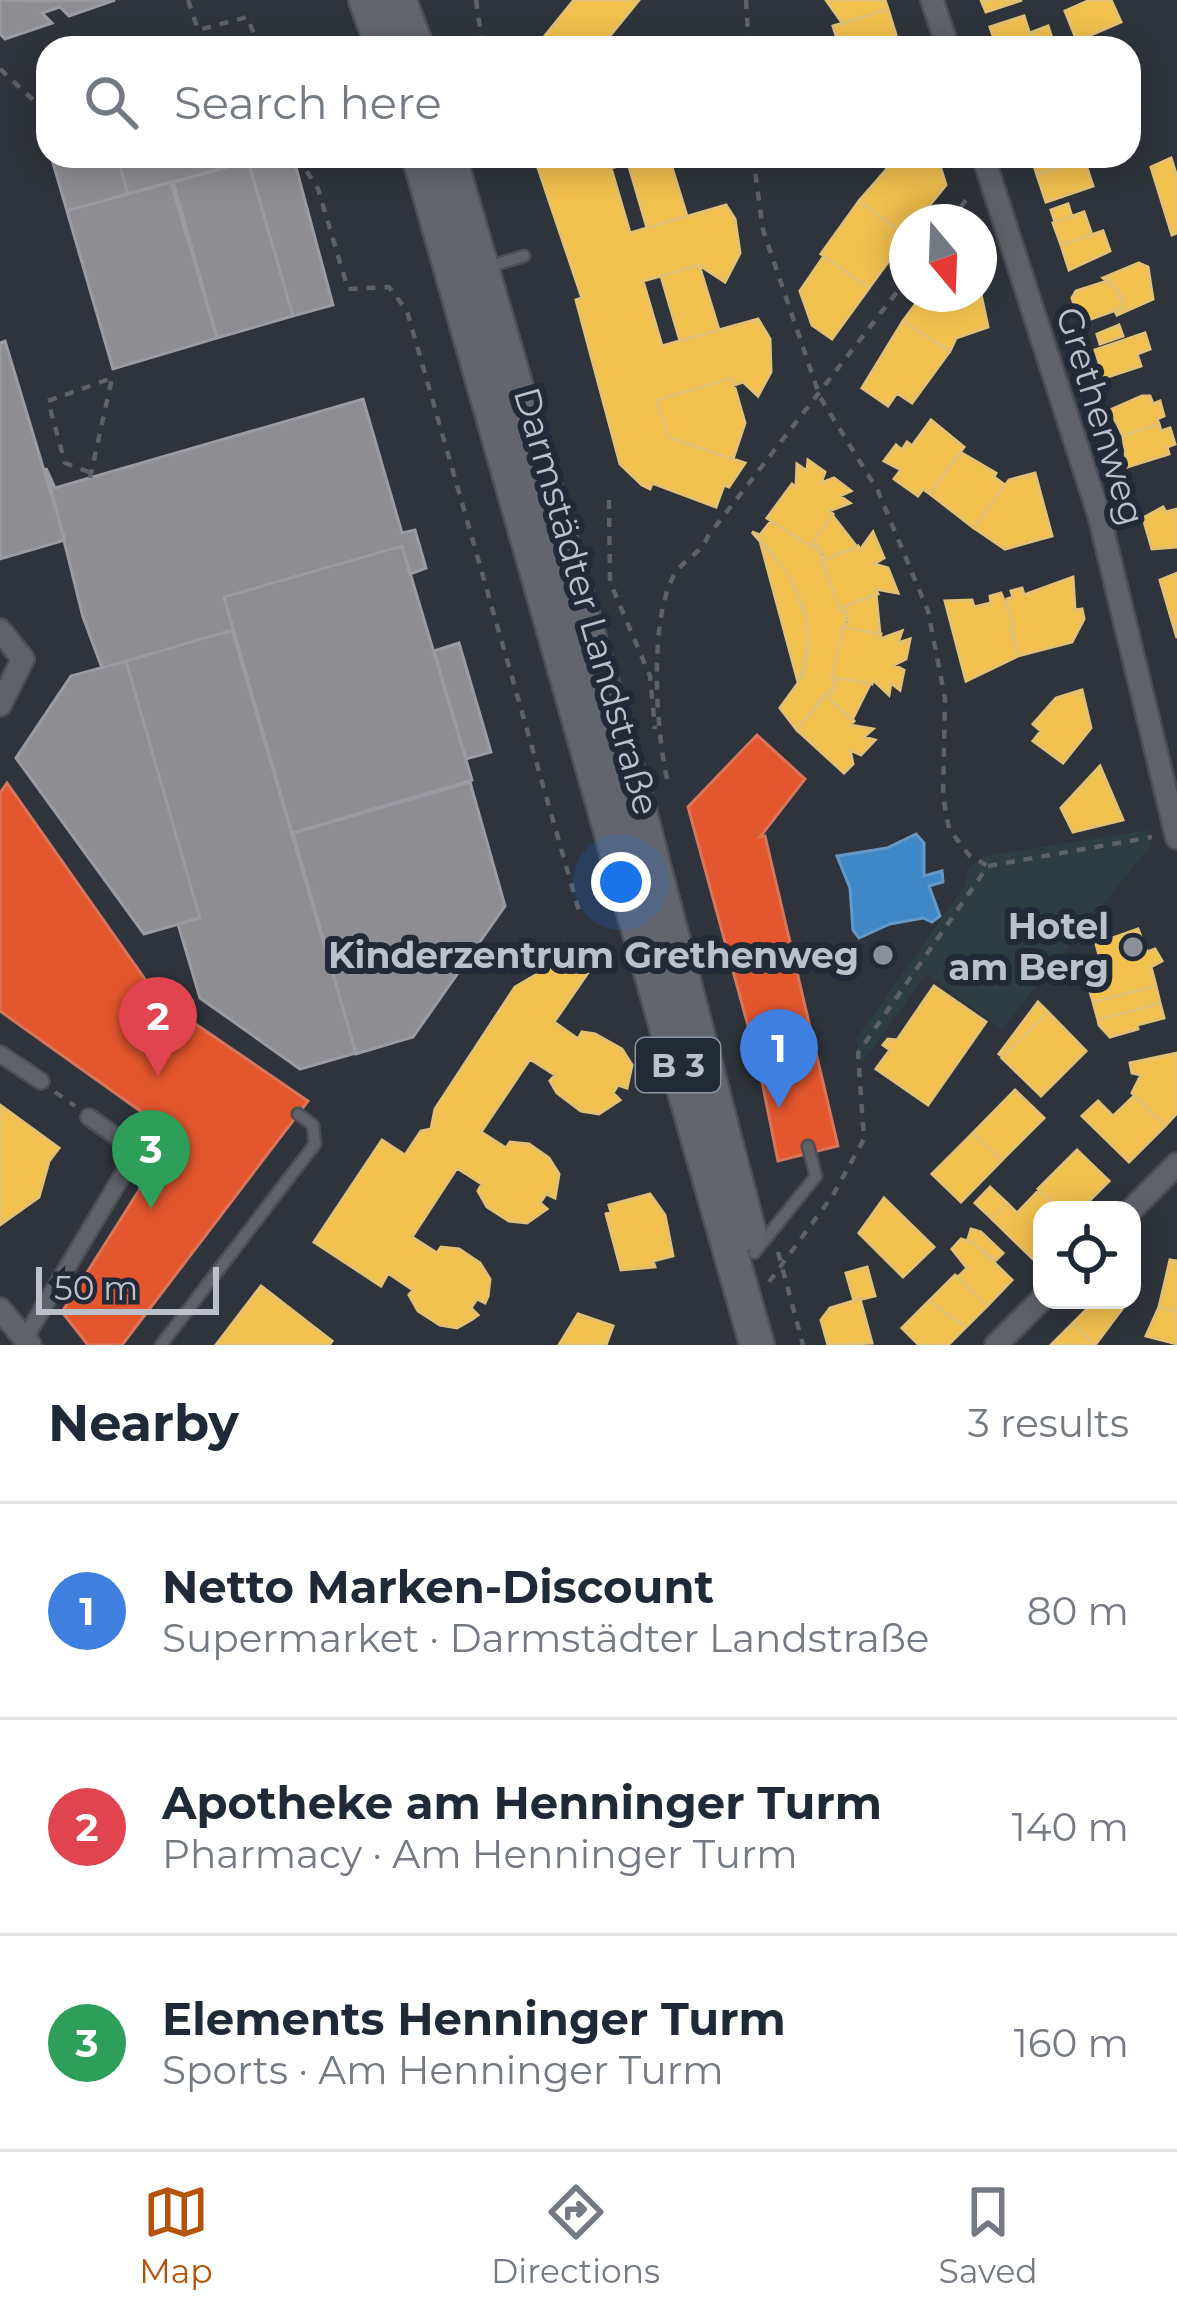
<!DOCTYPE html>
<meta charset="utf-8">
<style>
body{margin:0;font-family:Montserrat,sans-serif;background:#f2f2f3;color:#1f2937}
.controls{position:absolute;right:36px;bottom:36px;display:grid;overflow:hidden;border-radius:24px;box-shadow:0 6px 30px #0003}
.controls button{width:108px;height:108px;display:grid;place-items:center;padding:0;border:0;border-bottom:3px solid #e0e1e3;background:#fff;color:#1f2937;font:60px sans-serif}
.compass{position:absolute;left:889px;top:204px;width:108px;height:108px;border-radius:50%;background:#fff;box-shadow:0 6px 30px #0003;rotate:161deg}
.scale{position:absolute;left:36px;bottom:30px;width:183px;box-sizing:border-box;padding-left:12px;border:6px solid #bbc0cb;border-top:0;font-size:33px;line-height:42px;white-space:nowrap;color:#bbc0cb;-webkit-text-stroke:9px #222937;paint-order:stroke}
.you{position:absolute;left:621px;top:882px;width:42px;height:42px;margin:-30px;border:9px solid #fff;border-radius:50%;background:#1a73e8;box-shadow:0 0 0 18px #1a73e833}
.badge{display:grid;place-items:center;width:78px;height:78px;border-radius:50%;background:#b45309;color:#fff;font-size:39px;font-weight:700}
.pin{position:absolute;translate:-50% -99px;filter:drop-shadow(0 3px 6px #0008)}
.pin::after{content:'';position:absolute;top:63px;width:42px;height:36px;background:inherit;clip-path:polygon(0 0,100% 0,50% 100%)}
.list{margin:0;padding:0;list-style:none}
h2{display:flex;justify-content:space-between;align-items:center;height:156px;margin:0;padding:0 48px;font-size:51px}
h2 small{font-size:39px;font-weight:400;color:#747a83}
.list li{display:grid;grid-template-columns:78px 1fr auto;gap:36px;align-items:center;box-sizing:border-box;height:216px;padding:0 48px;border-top:3px solid #e0e1e3}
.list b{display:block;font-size:45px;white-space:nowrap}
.list p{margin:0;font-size:39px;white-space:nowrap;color:#747a83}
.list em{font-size:39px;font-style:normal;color:#747a83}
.icon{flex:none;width:66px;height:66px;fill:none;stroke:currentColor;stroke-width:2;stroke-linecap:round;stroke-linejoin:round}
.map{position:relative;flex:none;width:1177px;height:1345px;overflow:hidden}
.search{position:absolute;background:#fff;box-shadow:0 6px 30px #0003;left:36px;right:36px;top:36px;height:132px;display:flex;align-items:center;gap:30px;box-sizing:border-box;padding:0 42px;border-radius:36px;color:#747a83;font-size:45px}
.sheet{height:804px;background:#fff}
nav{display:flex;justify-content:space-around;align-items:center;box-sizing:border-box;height:168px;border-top:3px solid #e0e1e3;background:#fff;font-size:33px;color:#747a83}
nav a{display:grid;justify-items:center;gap:6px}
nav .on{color:#b45309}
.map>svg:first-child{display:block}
.green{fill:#2c3e42}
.homes{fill:#f2c14e;stroke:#e2c174;stroke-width:3}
.shops{fill:#e4572e;stroke:#d8765d;stroke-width:3}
.schools{fill:#3f88c5;stroke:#6499c7;stroke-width:3}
.industry{fill:#8d8d92;stroke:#9b9ca3;stroke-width:3}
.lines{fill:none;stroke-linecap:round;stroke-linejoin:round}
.service-casing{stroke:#4b4e54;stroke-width:15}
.pedestrian-casing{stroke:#4b4e54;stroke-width:20}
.minor-casing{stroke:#4b4e54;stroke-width:26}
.primary-casing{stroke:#4d5058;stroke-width:38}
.path{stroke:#5d6267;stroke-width:4.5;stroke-dasharray:9 9;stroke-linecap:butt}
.service{stroke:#60626a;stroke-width:10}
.pedestrian{stroke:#60626a;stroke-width:15}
.minor{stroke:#60626a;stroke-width:21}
.primary{stroke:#62656c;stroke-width:33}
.poi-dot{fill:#8a8f99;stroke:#222937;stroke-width:4.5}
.labels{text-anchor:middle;stroke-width:12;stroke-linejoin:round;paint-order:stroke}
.shield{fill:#222937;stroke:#8d939f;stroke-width:3}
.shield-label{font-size:33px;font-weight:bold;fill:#bbc0cb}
.street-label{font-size:36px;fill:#bbc0cb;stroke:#222937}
.poi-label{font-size:36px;font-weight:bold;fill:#bbc0cb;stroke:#222937;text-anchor:end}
</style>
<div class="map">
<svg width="1177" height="1345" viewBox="0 0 1177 1345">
<rect width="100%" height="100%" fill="#2f333b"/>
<path class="green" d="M1149 830 1152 844 1002 1029 927 974 863 1061 855 1040 964 887 969 867 984 856Z"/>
<path class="homes" d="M574 0H639L600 48H535Z
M826 0H885L888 9 843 24Z
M981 0H1022L986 12Z
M1090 0H1111L1121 22 1077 41 1065 11Z
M888 9 900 48H840L833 26Z
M1024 16 1034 47 997 48 990 27Z
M1048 26 1053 41 1034 47 1030 33Z
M534 156H651L611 168 630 233 726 205 735 219 740 253 725 282 699 265 643 281 662 346 758 319 770 339 771 372 758 396 743 382 734 385 732 378 657 400 668 437 745 463 729 487 724 485 716 507 652 483 650 489 642 485 620 464 576 300 582 298Z
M651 156 669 158 687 216 647 228 628 163Z
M879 156H934L941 169 946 185 916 222H907V236L859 201 887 169Z
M1031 156H1081L1082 159 1037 175Z
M1171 158 1177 177V233L1172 235 1151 167Z
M1084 159 1093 186 1046 202 1037 175Z
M859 201 907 236 869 288 821 254Z
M1068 204 1072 217 1055 222 1051 210Z
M1084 212 1092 235 1061 245 1053 223Z
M1103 231 1110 251 1069 270 1061 245Z
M824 256 869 288 832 339 812 325 800 291Z
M1139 263 1148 267 1153 299 1117 315 1115 311 1125 307 1119 291 1103 278Z
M699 265 719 330 680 341 661 276Z
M1110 280 1125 307 1085 321 1078 317 1072 298 1076 291Z
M979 285 988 327 956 338 950 351 903 321 923 294H979Z
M903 321 950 351 912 403 897 393 888 406 862 388Z
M1119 325 1123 336 1100 344 1097 334Z
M1145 333 1150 349 1137 354 1141 366 1104 378 1095 350Z
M732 378 745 423 733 459 668 437 657 400Z
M1142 396H1150L1153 404 1160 401 1164 416 1157 419 1159 424 1123 436 1110 410Z
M931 420 964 447 930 494 923 489 918 496 894 479 901 470 884 461 896 445 902 450 907 442 912 446Z
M1159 424 1161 431 1170 428 1175 444 1167 447 1169 454 1127 467 1123 436Z
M960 452 996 473 994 477 1005 485 974 528 930 494Z
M808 460 825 472 821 483 834 478 851 491 840 496 850 503 829 511 833 514 810 546 767 518 792 484 796 487 797 464 807 471Z
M1035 473 1052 536 1005 549 974 528 1009 480Z
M1163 507 1166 512 1177 509V547L1152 549 1143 518Z
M832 515 857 547 821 561 824 554 817 545 810 546Z
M771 521 813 548 817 545 841 612 847 611 832 680 837 683 797 730 780 708 804 675 808 625 788 573 752 532 760 535Z
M873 532 884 558 874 564 888 568 898 593 875 589 878 594 840 608 821 561 858 546 860 550Z
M759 537 788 573 805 610 809 651 798 682Z
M1177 573V638L1160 580Z
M1073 577 1075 610 1082 609 1084 619 1072 642 1018 656 1007 599 1013 597 1011 591 1022 588 1024 595Z
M1001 593 1015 626 1010 628 1018 656 966 681 945 601 972 600 974 607 991 603 990 596Z
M876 594 880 634 842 627 848 623 847 611 840 608Z
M842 627 881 634 880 639 902 631 898 643 910 639 906 659 894 665 904 670 900 690 891 683 889 695 873 680 872 684 833 677Z
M833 677 870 684 852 720 824 694H832L837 683Z
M1082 690 1091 728 1063 763 1033 741 1041 731 1033 724 1056 698Z
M824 694 854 721 850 725 873 729 864 737 875 740 861 755 850 750 853 764 844 773 797 730Z
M1100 766 1123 820 1073 832 1061 808Z
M1138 929 1147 952 1155 949 1162 961 1151 967 1156 986 1093 1002 1082 964 1099 955 1096 944Z
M587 945 597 949 598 958 554 1022 578 1039 582 1032 595 1034 622 1049 632 1065 627 1088 618 1085 613 1093 620 1100 599 1114 581 1111 557 1093 550 1081 555 1075 530 1059 481 1132 506 1148 510 1142 529 1144 549 1158 559 1174 555 1198 546 1194 540 1203 547 1209 527 1223 509 1221 487 1207 478 1191 482 1184 457 1168 412 1237 437 1253 441 1247 459 1249 480 1263 490 1279 488 1296 485 1303 477 1299 471 1308 478 1315 471 1320 457 1328 440 1325 418 1311 409 1295 413 1290 388 1273 381 1286 314 1242 382 1140 405 1155 421 1131 431 1129 435 1109 515 987Z
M934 986 986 1022 928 1105 876 1069 890 1050 883 1045 888 1039 897 1040Z
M1156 986 1160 1003 1098 1020 1093 1002Z
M1038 1002 1048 1012 1003 1057 999 1054Z
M1160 1003 1164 1018 1137 1025 1138 1029 1110 1037 1099 1025 1098 1020Z
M1048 1012 1086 1051 1041 1096 1002 1058Z
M1177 1053V1113L1165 1126 1132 1093 1141 1075 1132 1073 1130 1063Z
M1015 1090 1044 1118 1002 1160 973 1133Z
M1134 1096 1165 1126 1129 1162 1082 1116 1098 1101 1113 1116Z
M0 1105 59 1148 49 1161 39 1197 0 1225Z
M973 1133 1002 1160 961 1202 932 1174Z
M1077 1150 1109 1181 1080 1210H1060L1038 1189Z
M990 1187 1007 1203 992 1219 975 1203Z
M1039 1190 1060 1210H1042V1250L1033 1259 992 1219 1007 1203 1017 1213Z
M650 1194 665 1215 673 1256 653 1261 655 1267 621 1270 606 1214 611 1212 609 1205Z
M884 1198 934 1247 903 1277 859 1233Z
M971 1229 981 1232 1003 1253 996 1260 968 1239Z
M961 1239 974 1243 1012 1280 987 1306 958 1277 967 1268 952 1249Z
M1170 1260 1177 1261V1312L1159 1307Z
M867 1267 875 1296 854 1301 846 1273Z
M955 1275 987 1306 966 1327 929 1301Z
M261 1286 332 1341 329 1345H216Z
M860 1299 872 1343 828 1345 821 1320 830 1308Z
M1096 1300 1125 1305 1095 1345 1073 1323Z
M929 1301 966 1327 948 1345H919L902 1328Z
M1159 1307 1177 1312V1344L1146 1336Z
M578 1314 613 1326 606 1345H559Z
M1073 1323 1095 1345H1051Z"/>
<path class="shops" d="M757 735 805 779 760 837 765 836 838 1146 778 1161 758 1062 688 807Z
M7 783 159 999 308 1101 122 1345H88L62 1312 174 1135 0 1011V793Z"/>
<path class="schools" d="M916 834 924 843V876L942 871 943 882 929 886 940 916 932 922 923 918 890 924 859 938 853 930 850 888 837 856 887 848Z"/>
<path class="industry" d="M0 0 32 1 115 0 69 16 60 7 42 13 52 23 5 39 0 34Z
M51 156H117L128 194 67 211Z
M117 156H213L217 170 128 194Z
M213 156H247L248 161 217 170Z
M247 156H293L333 305 293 316Z
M248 161 293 316 217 338 171 183Z
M173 181 217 338 113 369 67 211Z
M5 341 65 540 0 559V343Z
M363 399 402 533 415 530 426 568 410 574 402 546 224 597 233 630 102 668 83 617 46 468 55 488Z
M402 546 472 780 292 833 224 597Z
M232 630 356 1053 300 1069 200 998 178 924 200 918 126 661Z
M459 643 491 752 466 759 434 651Z
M126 661 200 918 144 934 16 758 71 676Z
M470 782 505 906 413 1037 356 1054 293 833Z"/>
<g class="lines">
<g class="service-casing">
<path id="service" d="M487 267 524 256
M754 1253 816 1176 808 1146
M161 1345 315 1144 313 1125 298 1114"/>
</g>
<g class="pedestrian-casing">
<path id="pedestrian" d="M0 1054 41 1081
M25 1338 137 1151 89 1117"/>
</g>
<g class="minor-casing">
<path id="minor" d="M932 0 948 48
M983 156 1099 515 1177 838
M0 630 23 659 0 705
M1131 1210 1177 1164
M0 1309 30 1345
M996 1345 1042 1299"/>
</g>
<g class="primary-casing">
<path id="primary" d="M366 0 383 48
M399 0 417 48
M419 156 757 1345
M449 156 640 814 749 1233"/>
</g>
<path class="path" d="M188 0 198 30 247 17 260 48
M476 0 483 48
M746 0 749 48
M0 69 45 111
M297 156 318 189 348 289 389 287 407 311 581 918
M753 156 763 230 820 397 878 491 928 611 945 698 943 796 949 829 969 855 988 866
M950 222 971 193
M89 472 65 463 48 401 112 378
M90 478 112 378
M609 500 610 582 650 676 655 729
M667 779C656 729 649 623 673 577 682 559 700 556 708 536L907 279
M55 1092 75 1106
M778 1252 803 1345
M769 1282 833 1195 864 1139 858 1053 988 866 1152 837"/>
<use href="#service" class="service"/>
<use href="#pedestrian" class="pedestrian"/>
<use href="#minor" class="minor"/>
<use href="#primary" class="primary"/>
</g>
<g class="poi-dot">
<circle cx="1133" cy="947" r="12"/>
<circle cx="883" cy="955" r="12"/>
</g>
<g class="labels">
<rect class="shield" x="636" y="1038" width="84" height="54" rx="9"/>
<g class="shield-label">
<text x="678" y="1077">B 3</text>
</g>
<g class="street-label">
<text transform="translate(1101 416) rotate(73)" y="13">Grethenweg</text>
<text transform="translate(587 601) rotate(74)" y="13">Darmstädter Landstraße</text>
</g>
<g class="poi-label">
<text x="1109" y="939">Hotel<tspan x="1109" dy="41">am Berg</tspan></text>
<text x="859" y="968">Kinderzentrum Grethenweg</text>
</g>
</g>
</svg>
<div class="controls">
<button><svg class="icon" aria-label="locate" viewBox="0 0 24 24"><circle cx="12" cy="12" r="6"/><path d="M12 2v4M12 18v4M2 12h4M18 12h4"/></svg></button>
</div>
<svg class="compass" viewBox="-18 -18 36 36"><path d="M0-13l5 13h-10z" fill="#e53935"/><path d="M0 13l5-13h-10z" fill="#747a83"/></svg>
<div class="scale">50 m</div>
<div class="you"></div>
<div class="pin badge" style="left:779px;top:1108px;background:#3f7fe0">1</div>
<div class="pin badge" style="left:158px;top:1076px;background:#e0444e">2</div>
<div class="pin badge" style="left:151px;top:1209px;background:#2e9e5b">3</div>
<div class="search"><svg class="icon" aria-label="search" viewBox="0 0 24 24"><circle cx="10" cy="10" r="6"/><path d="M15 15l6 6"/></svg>Search here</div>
</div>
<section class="sheet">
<h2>Nearby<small>3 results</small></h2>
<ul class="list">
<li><span class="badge" style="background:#3f7fe0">1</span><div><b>Netto Marken-Discount</b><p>Supermarket · Darmstädter Landstraße</p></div><em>80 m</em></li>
<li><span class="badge" style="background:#e0444e">2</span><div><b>Apotheke am Henninger Turm</b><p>Pharmacy · Am Henninger Turm</p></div><em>140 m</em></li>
<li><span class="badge" style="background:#2e9e5b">3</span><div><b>Elements Henninger Turm</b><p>Sports · Am Henninger Turm</p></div><em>160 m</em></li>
</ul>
</section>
<nav>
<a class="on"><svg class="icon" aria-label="map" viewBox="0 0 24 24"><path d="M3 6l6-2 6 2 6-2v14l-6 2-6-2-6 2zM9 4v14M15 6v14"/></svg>Map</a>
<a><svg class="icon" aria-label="directions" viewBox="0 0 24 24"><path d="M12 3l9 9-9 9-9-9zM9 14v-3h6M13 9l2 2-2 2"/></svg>Directions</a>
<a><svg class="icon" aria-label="saved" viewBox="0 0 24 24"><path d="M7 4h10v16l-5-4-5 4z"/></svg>Saved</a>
</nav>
